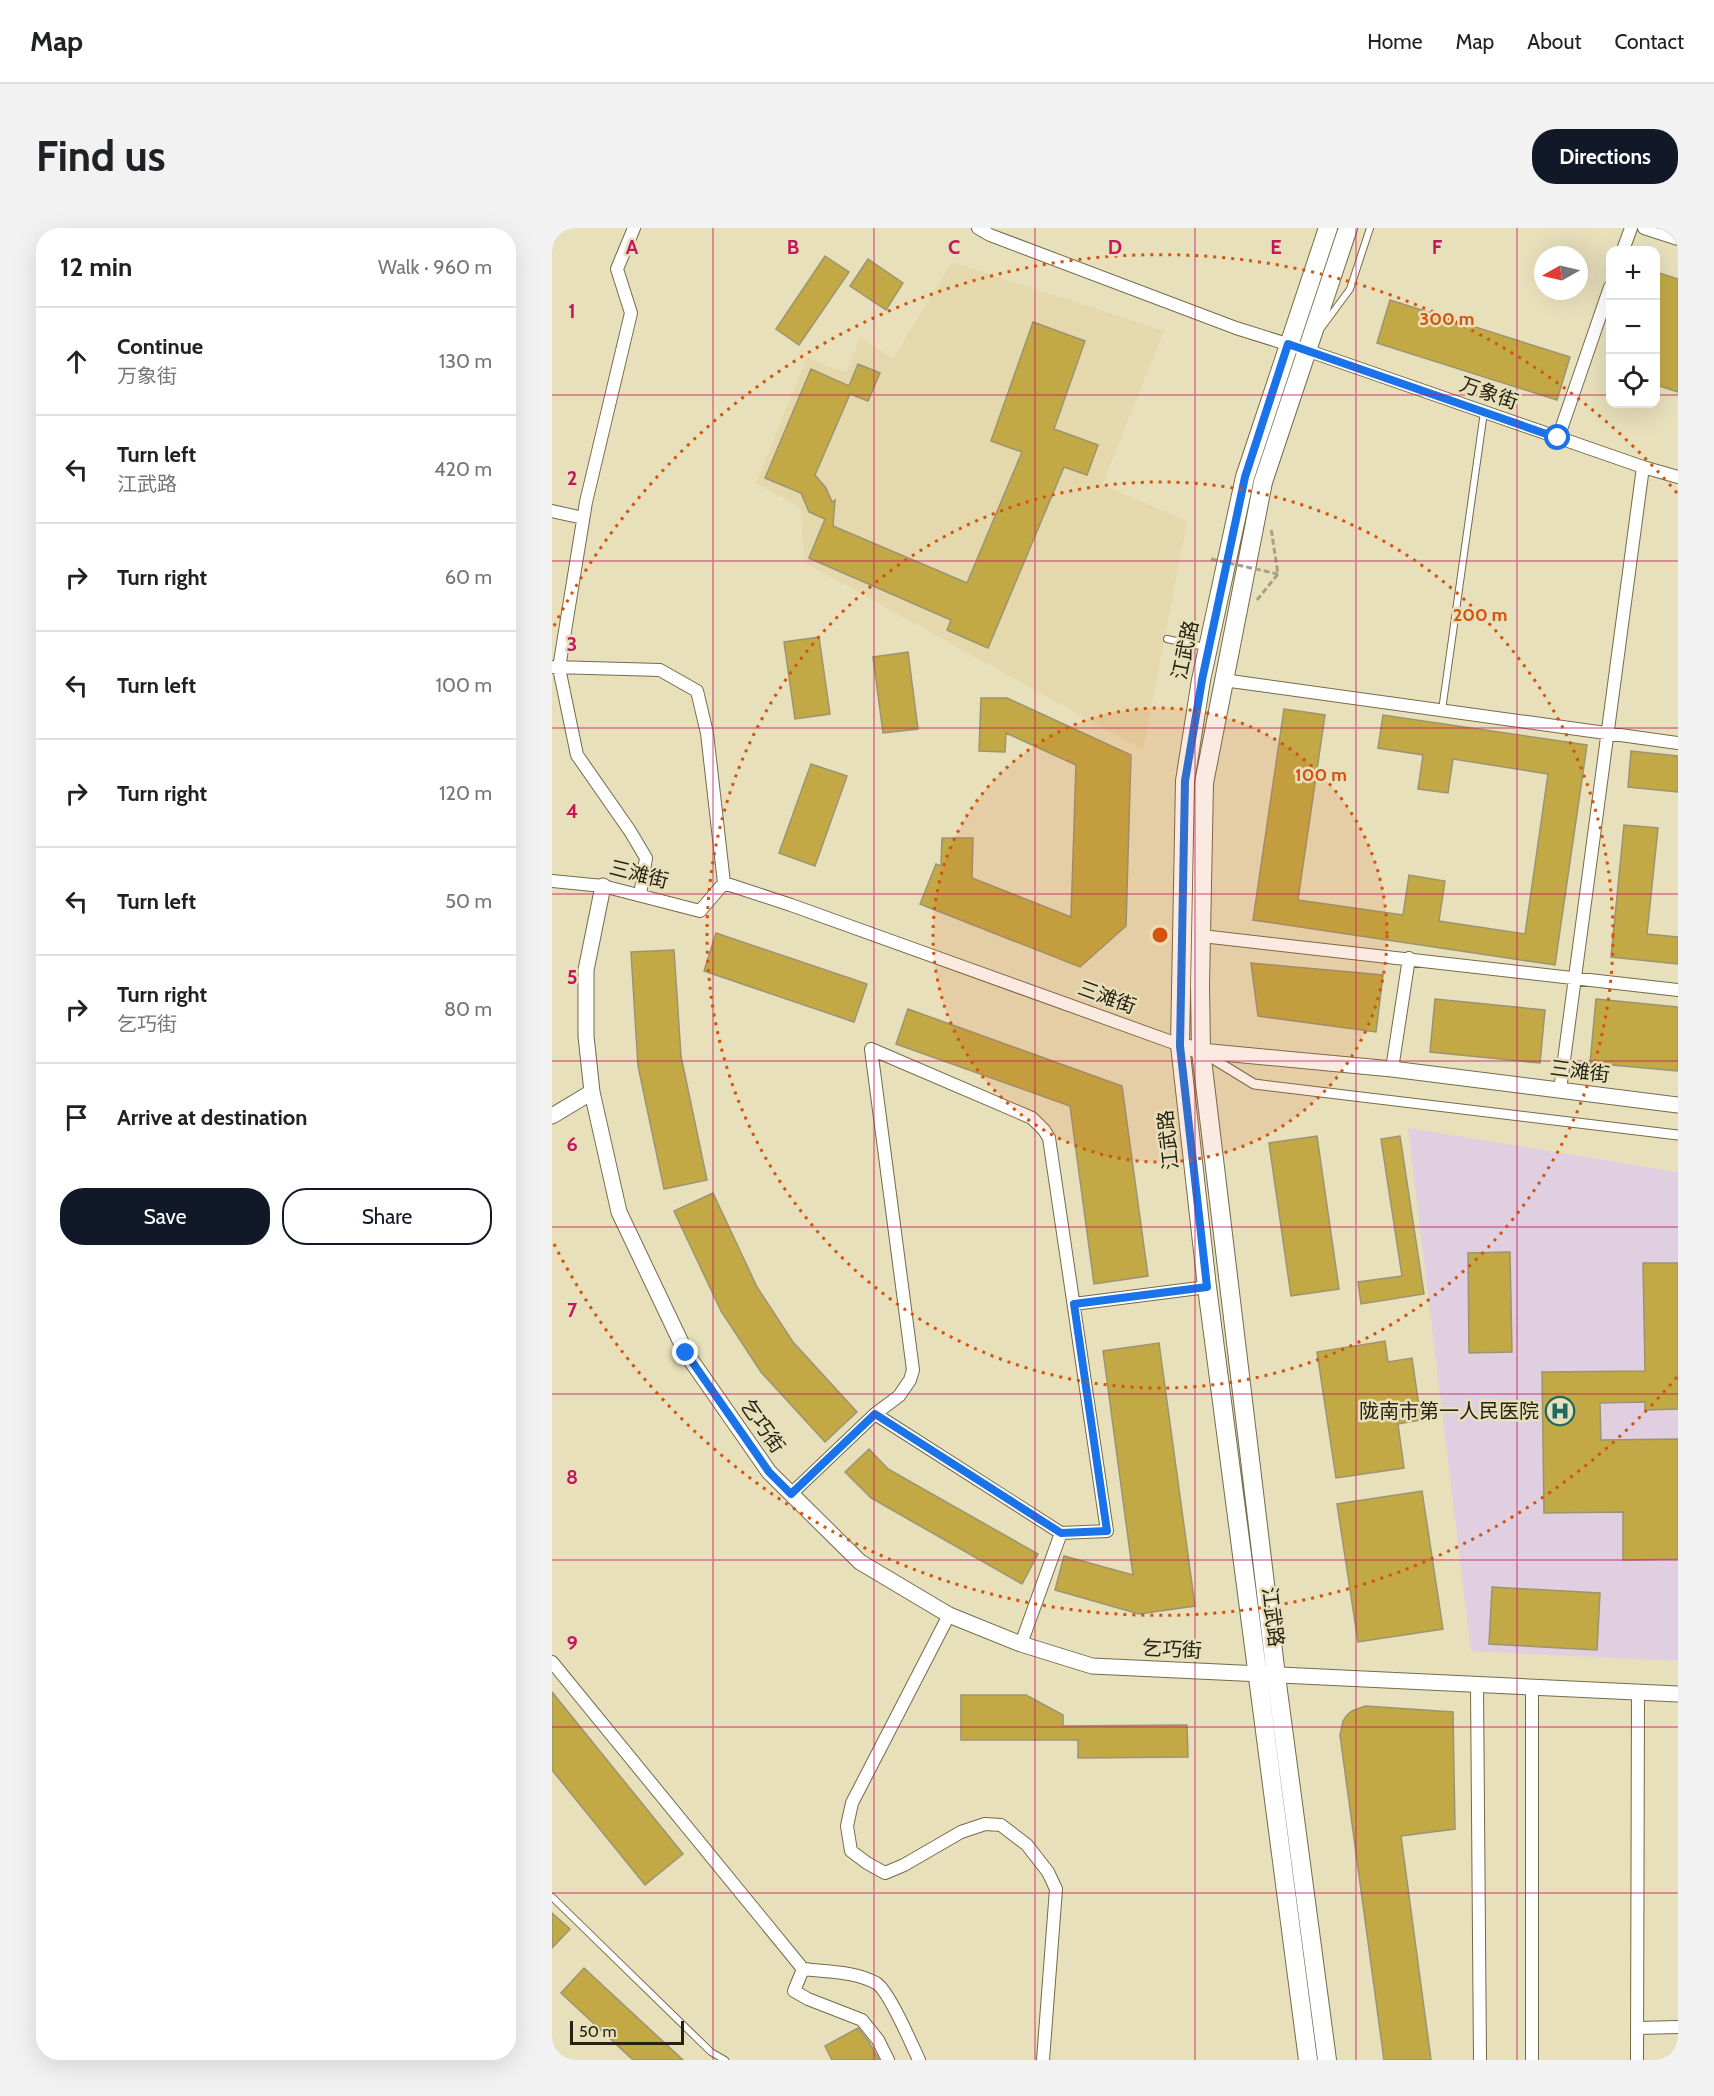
<!DOCTYPE html>
<meta charset="utf-8">
<style>
body{margin:0;font-family:Cabin,"Noto Sans SC",sans-serif;background:#f2f2f2;color:#202124}
.controls{position:absolute;right:18px;top:18px;display:grid;overflow:hidden;border-radius:12px;box-shadow:0 6px 24px #0002}
.controls button{width:54px;height:54px;display:grid;place-items:center;padding:0;border:0;border-bottom:2px solid #e0e0e0;background:#fff;color:#202124;font:30px sans-serif}
.compass{position:absolute;left:982px;top:18px;width:54px;height:54px;border-radius:50%;background:#fff;box-shadow:0 6px 24px #0002;rotate:262deg}
.scale{position:absolute;left:18px;bottom:15px;width:114px;box-sizing:border-box;padding-left:6px;border:3px solid #252214;border-top:0;font-size:16px;line-height:21px;white-space:nowrap;color:#252214;-webkit-text-stroke:4px #e8dfbb;paint-order:stroke}
.stop{position:absolute;width:18px;height:18px;margin:-14px;border:4px solid #1a73e8;border-radius:50%;background:#fff}
.stop.end{background:#1a73e8;border-color:#fff;box-shadow:0 2px 6px #0008}
.list{margin:0;padding:0;list-style:none}
h2{display:flex;justify-content:space-between;align-items:center;height:78px;margin:0;padding:0 24px;font-size:26px}
h2 small{font-size:20px;font-weight:400;color:#757577}
.list li{display:grid;grid-template-columns:39px 1fr auto;gap:18px;align-items:center;box-sizing:border-box;height:108px;padding:0 24px;border-top:2px solid #e0e0e0}
.list b{display:block;font-size:22px;white-space:nowrap}
.list p{margin:0;font-size:20px;white-space:nowrap;color:#757577}
.list em{font-size:20px;font-style:normal;color:#757577}
.actions{display:flex;gap:12px;padding:18px 24px}
.actions a{flex:1;padding:14px 0;border:2px solid #111827;border-radius:24px;text-align:center;font-size:21px;color:#111827}
.actions .main{background:#111827;color:#fff}
.icon{flex:none;width:33px;height:33px;fill:none;stroke:currentColor;stroke-width:2;stroke-linecap:round;stroke-linejoin:round}
.map{position:relative;flex:none;width:1126px;height:1832px;overflow:hidden;border-radius:24px}
header{display:flex;align-items:center;gap:36px;box-sizing:border-box;height:84px;padding:0 30px;background:#fff;border-bottom:2px solid #e0e0e0}
header strong{font-size:28px}
nav{display:flex;gap:33px;margin-inline-start:auto;font-size:21px}
.intro{display:flex;align-items:center;justify-content:space-between;box-sizing:border-box;height:144px;padding:0 36px}
h1{margin:0;font-size:42px}
.button{padding:15px 27px;border-radius:24px;background:#111827;color:#fff;font-size:21px;font-weight:700}
main{display:flex;gap:36px;padding:0 36px}
aside{flex:1;background:#fff;border-radius:24px;box-shadow:0 6px 24px #0002}
.map>svg:first-child{display:block}
.built{fill:#e4d8ac}
.medical{fill:#dfcfe1}
.building{fill:#c2a945;stroke:#9c9471;stroke-width:1.5}
.lines{fill:none;stroke-linecap:round;stroke-linejoin:round}
.service-casing{stroke:#736b4a;stroke-width:8}
.pedestrian-casing{stroke:#736b4a;stroke-width:11}
.minor-casing{stroke:#736b4a;stroke-width:14}
.tertiary-casing{stroke:#736b4a;stroke-width:17}
.primary-casing{stroke:#736b4a;stroke-width:20}
.path{stroke:#a7a083;stroke-width:3;stroke-dasharray:6 3;stroke-linecap:butt}
.service{stroke:#fff;stroke-width:6}
.pedestrian{stroke:#fff;stroke-width:9}
.minor{stroke:#fff;stroke-width:12}
.tertiary{stroke:#fff;stroke-width:15}
.primary{stroke:#fff;stroke-width:18}
.path-bridge{stroke:#a7a083;stroke-width:3;stroke-dasharray:6 3;stroke-linecap:butt}
.route{stroke:#1a73e8;stroke-width:8}
.grid{fill:none;stroke:#c2185b;stroke-width:1.5;stroke-opacity:0.55}
.ring{fill:none;stroke:#d4540d;stroke-width:3;stroke-dasharray:3 6}
.labels{text-anchor:middle;stroke-width:5;stroke-linejoin:round;paint-order:stroke}
.street-label{font-size:20px;fill:#252214;stroke:#e8dfbb}
.poi-label{font-size:20px;fill:#252214;stroke:#e8dfbb;text-anchor:end}
.grid-label{font-size:20px;text-anchor:middle;font-weight:bold;fill:#c2185b;stroke:#e8dfbb;stroke-width:5;stroke-linejoin:round;paint-order:stroke}
.centre{fill:#d4540d;stroke:#e8dfbb;stroke-width:3}
.ring-label{font-size:18px;text-anchor:middle;font-weight:bold;fill:#d4540d;stroke:#e8dfbb;stroke-width:5;stroke-linejoin:round;paint-order:stroke}
</style>
<header>
<strong>Map</strong>
<nav><a>Home</a><a>Map</a><a>About</a><a>Contact</a></nav>
</header>
<div class="intro"><h1>Find us</h1><a class="button">Directions</a></div>
<main>
<aside>
<h2>12 min<small>Walk · 960 m</small></h2>
<ul class="list">
<li><svg class="icon" aria-label="ahead" viewBox="0 0 24 24"><path d="M12 20V5M6 11l6-6 6 6"/></svg><div><b>Continue</b><p>万象街</p></div><em>130 m</em></li>
<li><svg class="icon" aria-label="left" viewBox="0 0 24 24"><path d="M17 20v-9H6M10 6l-5 5 5 5"/></svg><div><b>Turn left</b><p>江武路</p></div><em>420 m</em></li>
<li><svg class="icon" aria-label="right" viewBox="0 0 24 24"><path d="M7 20v-9h11M14 6l5 5-5 5"/></svg><div><b>Turn right</b></div><em>60 m</em></li>
<li><svg class="icon" aria-label="left" viewBox="0 0 24 24"><path d="M17 20v-9H6M10 6l-5 5 5 5"/></svg><div><b>Turn left</b></div><em>100 m</em></li>
<li><svg class="icon" aria-label="right" viewBox="0 0 24 24"><path d="M7 20v-9h11M14 6l5 5-5 5"/></svg><div><b>Turn right</b></div><em>120 m</em></li>
<li><svg class="icon" aria-label="left" viewBox="0 0 24 24"><path d="M17 20v-9H6M10 6l-5 5 5 5"/></svg><div><b>Turn left</b></div><em>50 m</em></li>
<li><svg class="icon" aria-label="right" viewBox="0 0 24 24"><path d="M7 20v-9h11M14 6l5 5-5 5"/></svg><div><b>Turn right</b><p>乞巧街</p></div><em>80 m</em></li>
<li><svg class="icon" aria-label="arrive" viewBox="0 0 24 24"><path d="M6 21V4h12l-3 4 3 4H6"/></svg><div><b>Arrive at destination</b></div></li>
</ul>
<div class="actions"><a class="main">Save</a><a>Share</a></div>
</aside>
<div class="map">
<svg width="1126" height="1832" viewBox="0 0 1126 1832">
<rect width="100%" height="100%" fill="#e8dfbb"/>
<path class="built" d="M400 34 612 103 550 257 635 293 591 522 252 334 249 280 204 255 255 130 294 145 308 109 341 131Z"/>
<path class="medical" d="M856 900 1126 944V1433L919 1423Z"/>
<path class="building" d="M273 28 297 44 247 117 224 101Z
M316 31 351 55 334 82 298 58Z
M1104 44 1126 51V164L1104 157Z
M838 72 1018 129 1005 172 825 115Z
M481 94 533 113 502 201 546 217 535 247 512 239 436 420 395 402 399 392 257 330 273 291 257 284 249 265 213 250 259 141 297 158 306 136 328 145 316 173 298 166 263 247 274 260 280 274 283 272 281 298 415 355 470 224 439 213Z
M267 409 278 486 243 491 232 414Z
M356 424 366 501 331 505 321 429Z
M429 470H455L579 527 574 698 528 739 368 676 384 636 389 638 390 610H421L420 650 519 689 524 537 454 505 453 524 427 523Z
M732 481 773 487 746 672 851 687 857 647 893 653 887 693 973 706 996 546 901 531 896 565 866 561 871 527 826 520 831 487 1035 517 1003 737 701 692Z
M1079 523 1126 528V564L1076 559Z
M259 536 295 548 263 638 227 625Z
M1072 597 1106 600 1095 706 1126 709V736L1059 729Z
M164 705 315 756 302 794 152 743Z
M122 722 129 828 155 952 112 961 86 838 79 724Z
M699 735 831 747 824 804 706 788Z
M883 771 993 782 988 835 878 824Z
M1044 771 1126 779V843L1038 835Z
M356 781 570 858 596 1048 542 1056 518 878 344 816Z
M765 908 787 1061 739 1068 717 915Z
M848 908 872 1066 809 1076 806 1054 850 1048 829 911Z
M161 965 205 1059 241 1114 305 1184 273 1214 209 1144 169 1083 122 983Z
M958 1024 960 1124 917 1125 916 1025Z
M1091 1035H1126V1181L1093 1182V1174L1048 1175 1049 1212 1126 1211V1331L1071 1332V1284L992 1285 990 1144 1093 1143Z
M833 1113 836 1134 860 1130 869 1192 846 1196 852 1240 784 1250 765 1124Z
M607 1115 643 1378 587 1386 503 1362 512 1328 581 1347 551 1123Z
M317 1221 336 1241 486 1326 470 1356 319 1270 293 1244Z
M870 1263 891 1401 806 1414 785 1276Z
M940 1359 1048 1365 1045 1422 937 1416Z
M0 1464 131 1626 93 1657 0 1542Z
M409 1467H474L511 1487V1498L635 1497 636 1529 526 1530V1512H409Z
M813 1478 901 1484 903 1601 849 1608 879 1832H832L788 1507 791 1493 795 1487 800 1483Z
M0 1685 18 1701 0 1720Z
M32 1740 131 1832H81L9 1765Z
M306 1800 317 1814 327 1832H280L273 1818Z"/>
<g class="lines">
<g class="service-casing">
<path id="service" d="M770 99 798 61 818 0
M615 411 653 419
M890 482 932 184
M0 1669 159 1824 173 1832"/>
</g>
<g class="pedestrian-casing">
<path id="pedestrian" d="M653 826 702 856 1126 907"/>
</g>
<g class="minor-casing">
<path id="minor" d="M82 0 65 41 79 85 34 274 7 440 25 527 78 603 94 630 88 667
M426 0 438 7 684 100 754 122 1091 239 1126 249
M1092 0 1126 11
M1071 22 1079 0
M1006 210 1058 59
M0 283 31 290
M1 439 108 442 145 463 155 505 172 655
M671 452 1126 515
M0 653 51 658 148 683 172 655 239 677 628 817
M650 708 1126 762
M319 821 480 890 492 902 497 910 555 1303 509 1305 323 1186
M840 841 857 730
M1008 862 1091 239
M522 1076 655 1059
M239 1266 323 1186 347 1168 358 1152 361 1142 319 821
M397 1387 300 1575 295 1598 299 1623 315 1635 333 1645 352 1637 409 1604 433 1596 449 1597 475 1617 496 1644 504 1661 491 1832
M469 1416 509 1305
M0 1434 251 1741C275 1744 303 1743 324 1755 336 1761 360 1817 367 1832
M925 1458 928 1832
M980 1460V1832
M251 1741 242 1763 256 1771 310 1792 326 1812 336 1832
M1086 1800 1126 1799
M1085 1832 1086 1465"/>
</g>
<g class="tertiary-casing">
<path id="tertiary" d="M51 658 34 742V808L40 864 67 984 134 1125 217 1244 308 1334 397 1387 469 1416 540 1438 1126 1466
M628 817 649 823 840 841 1126 877
M0 888 40 864"/>
</g>
<g class="primary-casing">
<path id="primary" d="M756 1832 655 1059 628 817 633 553 649 452 693 249 776 0
M775 1832 724 1448 649 823 648 757 652 555 711 254 796 0"/>
</g>
<path class="path" d="M705 372 726 346 719 300"/>
<use href="#service" class="service"/>
<use href="#pedestrian" class="pedestrian"/>
<use href="#minor" class="minor"/>
<use href="#tertiary" class="tertiary"/>
<use href="#primary" class="primary"/>
<path class="path-bridge" d="M659 331 726 346"/>
</g>
<g class="lines">
<path class="route" d="M134 1125 217 1244 239 1266 323 1186 509 1305 555 1303 522 1076 655 1059 628 818 633 553 650 452 693 249 736 116 1006 210"/>
</g>
<path class="grid" d="M161 0V1832M322 0V1832M483 0V1832M643 0V1832M804 0V1832M965 0V1832M0 167H1058M1104 167H1126M0 333H1126M0 500H1126M0 666H1126M0 833H1126M0 999H1126M0 1166H1126M0 1332H1126M0 1499H1126M0 1665H1126"/>
<circle cx="608" cy="707" r="227" fill="#d4540d" fill-opacity=".12"/>
<g class="ring">
<circle cx="608" cy="707" r="227"/>
<circle cx="608" cy="707" r="453"/>
<path d="M1125 1149A680 680 0 0 1 2 1016M2 398A680 680 0 0 1 1125 265"/>
</g>
<defs>
<g id="hospital-ring" transform="scale(1.5)"><circle r="9.5" fill="#e8dfbb" stroke="#206961" stroke-width="1.5"/><path d="M-5-5h3v3.5h4V-5h3V5h-3V1.5h-4V5h-3Z" fill="#206961"/></g>
</defs>
<g fill-rule="evenodd">
<use href="#hospital-ring" x="1008" y="1183"/>
</g>
<g class="labels">
<g class="street-label">
<text transform="translate(937 165) rotate(19)" y="7">万象街</text>
<text transform="translate(633 422) rotate(-78)" y="7">江武路</text>
<text transform="translate(87 646) rotate(14)" y="7">三滩街</text>
<text transform="translate(555 769) rotate(20)" y="7">三滩街</text>
<text transform="translate(1028 843) rotate(7)" y="7">三滩街</text>
<text transform="translate(616 912) rotate(-96)" y="7">江武路</text>
<text transform="translate(211 1198) rotate(55)" y="7">乞巧街</text>
<text transform="translate(721 1389) rotate(83)" y="7">江武路</text>
<text transform="translate(620 1421) rotate(3)" y="7">乞巧街</text>
</g>
<g class="poi-label">
<text x="987" y="1190">陇南市第一人民医院</text>
</g>
</g>
<g class="grid-label">
<text x="80" y="26">A</text>
<text x="241" y="26">B</text>
<text x="402" y="26">C</text>
<text x="563" y="26">D</text>
<text x="724" y="26">E</text>
<text x="885" y="26">F</text>
<text x="20" y="90">1</text>
<text x="20" y="257">2</text>
<text x="20" y="423">3</text>
<text x="20" y="590">4</text>
<text x="20" y="756">5</text>
<text x="20" y="923">6</text>
<text x="20" y="1089">7</text>
<text x="20" y="1256">8</text>
<text x="20" y="1422">9</text>
</g>
<circle cx="608" cy="707" r="9" class="centre"/>
<g class="ring-label">
<text x="895" y="97">300 m</text>
<text x="928" y="393">200 m</text>
<text x="769" y="553">100 m</text>
</g>
</svg>
<div class="controls">
<button>+</button>
<button>−</button>
<button><svg class="icon" aria-label="locate" viewBox="0 0 24 24"><circle cx="12" cy="12" r="6"/><path d="M12 2v4M12 18v4M2 12h4M18 12h4"/></svg></button>
</div>
<svg class="compass" viewBox="-18 -18 36 36"><path d="M0-13l5 13h-10z" fill="#e53935"/><path d="M0 13l5-13h-10z" fill="#757577"/></svg>
<div class="scale">50 m</div>
<div class="stop" style="left:1006px;top:210px"></div>
<div class="stop end" style="left:134px;top:1125px"></div>
</div>
</main>
